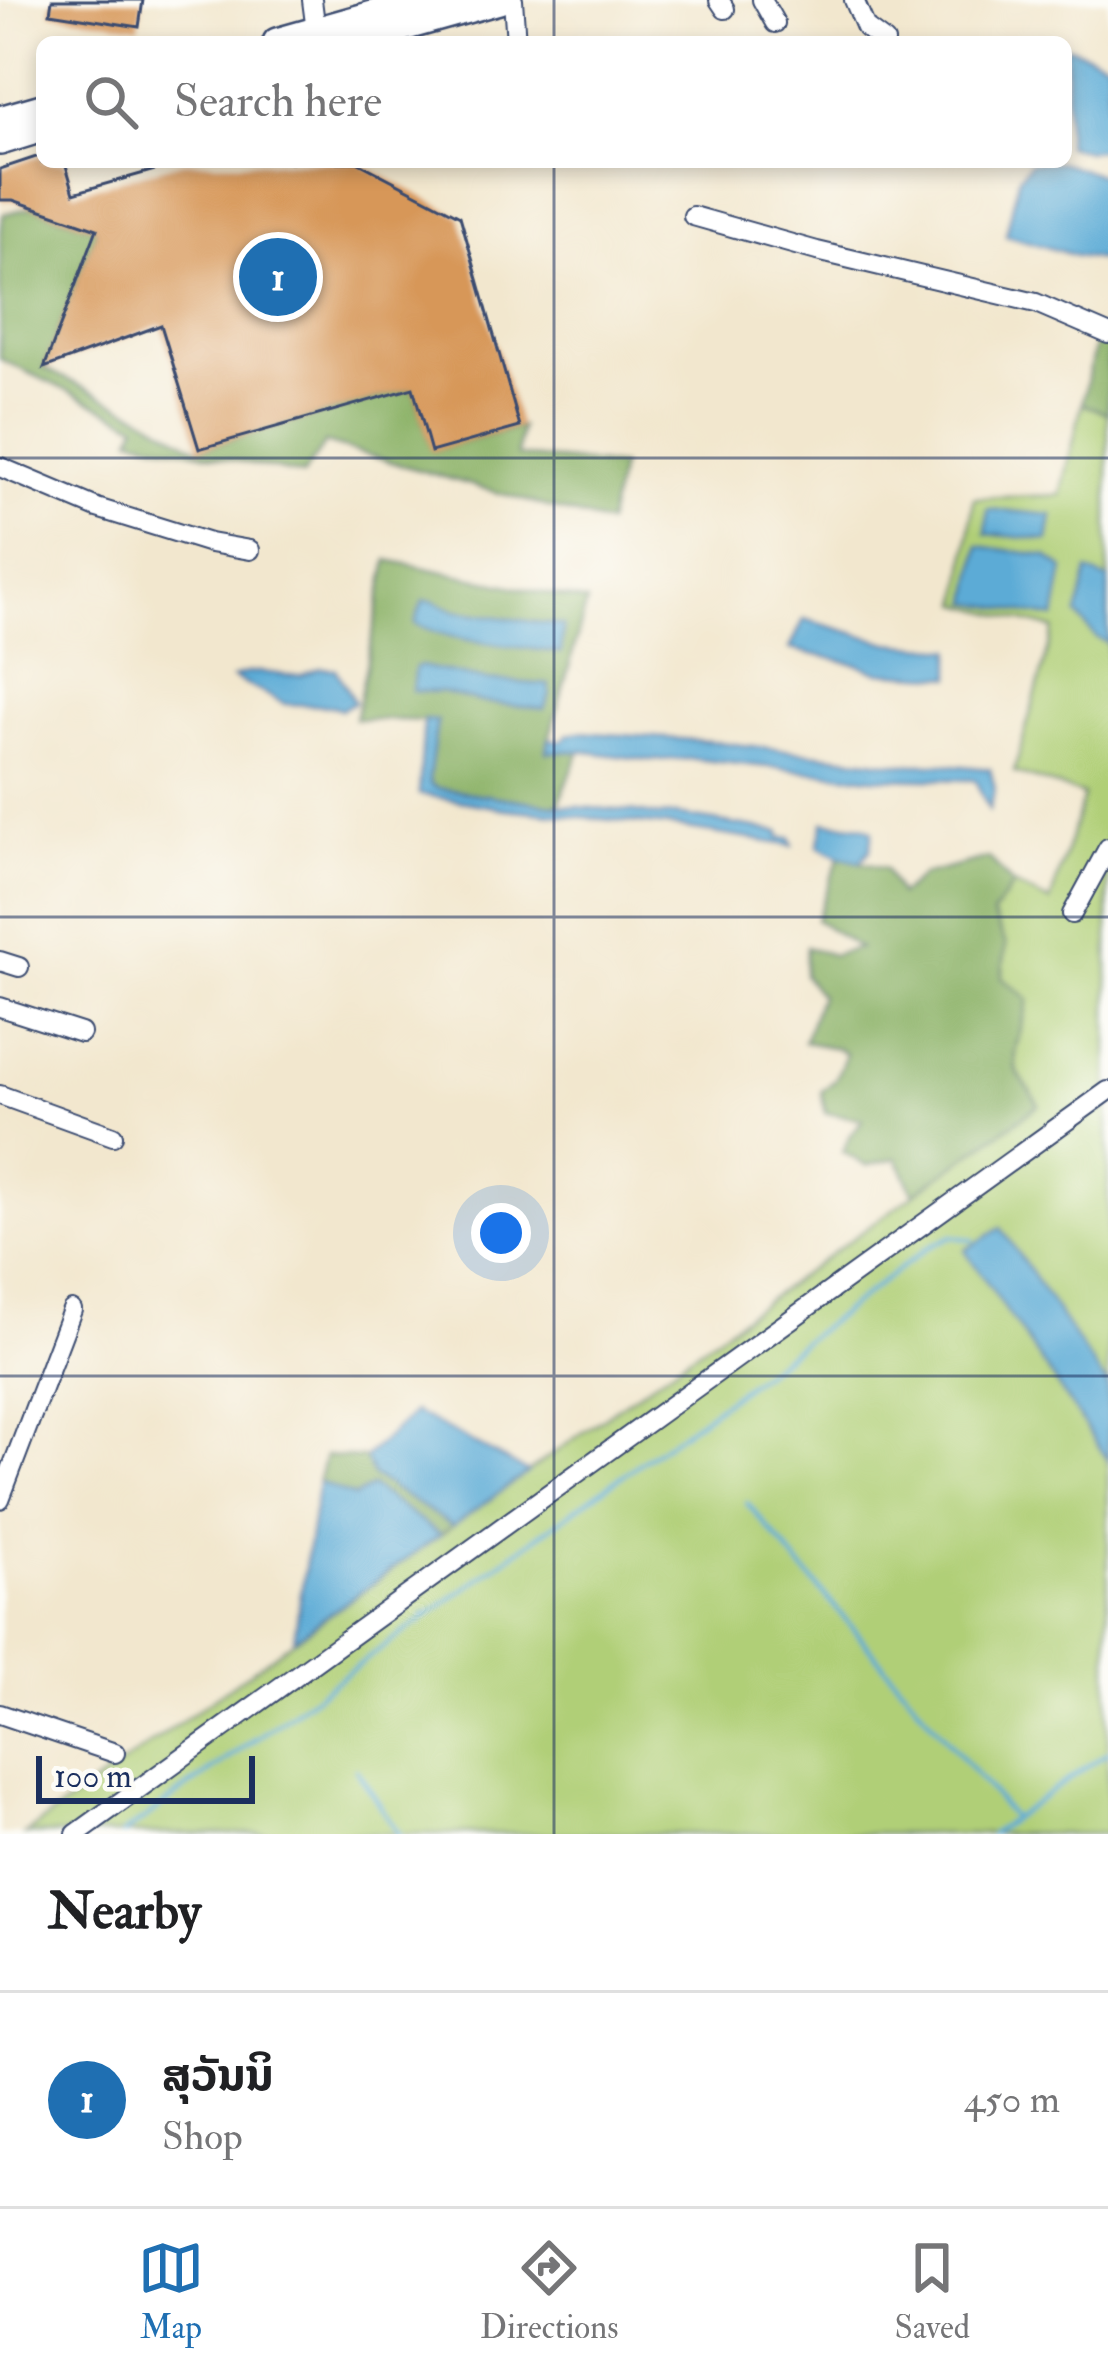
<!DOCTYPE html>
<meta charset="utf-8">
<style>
body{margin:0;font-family:"IM FELL Double Pica","Noto Sans Lao",serif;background:#f2f2f2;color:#202124}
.scale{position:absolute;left:36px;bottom:30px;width:219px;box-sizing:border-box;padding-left:12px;border:6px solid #1b2f5e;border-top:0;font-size:33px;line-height:42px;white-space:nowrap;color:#1b2f5e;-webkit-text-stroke:9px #fdfcf7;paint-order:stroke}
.you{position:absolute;left:501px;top:1233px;width:42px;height:42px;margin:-30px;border:9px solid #fff;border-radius:50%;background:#1a73e8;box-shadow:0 0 0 18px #1a73e833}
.badge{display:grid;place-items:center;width:78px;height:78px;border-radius:50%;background:#1f6fb2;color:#fff;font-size:39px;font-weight:700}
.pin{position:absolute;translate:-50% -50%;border:6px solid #fff;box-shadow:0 3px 12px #0006}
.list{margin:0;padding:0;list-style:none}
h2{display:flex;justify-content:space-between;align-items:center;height:156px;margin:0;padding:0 48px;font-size:51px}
h2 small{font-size:39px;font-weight:400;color:#757577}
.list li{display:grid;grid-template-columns:78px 1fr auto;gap:36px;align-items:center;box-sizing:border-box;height:216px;padding:0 48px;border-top:3px solid #e0e0e0}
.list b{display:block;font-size:45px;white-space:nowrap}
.list p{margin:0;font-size:39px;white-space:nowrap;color:#757577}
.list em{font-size:39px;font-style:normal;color:#757577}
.icon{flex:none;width:66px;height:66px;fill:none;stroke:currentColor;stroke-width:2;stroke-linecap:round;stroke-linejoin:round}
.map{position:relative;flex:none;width:1108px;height:1834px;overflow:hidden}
.search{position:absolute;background:#fff;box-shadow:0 6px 18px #0003;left:36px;right:36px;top:36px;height:132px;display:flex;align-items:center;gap:30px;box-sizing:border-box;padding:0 42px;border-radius:18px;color:#757577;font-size:45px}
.sheet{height:372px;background:#fff}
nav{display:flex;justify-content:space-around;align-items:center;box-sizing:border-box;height:168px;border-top:3px solid #e0e0e0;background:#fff;font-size:33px;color:#757577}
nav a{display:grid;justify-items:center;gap:6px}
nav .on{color:#1f6fb2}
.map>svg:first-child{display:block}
.green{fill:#b0cf77;stroke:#667f6a;stroke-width:3}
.forest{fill:#8cb268;stroke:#547063;stroke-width:3}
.water{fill:#5cabd6;stroke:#3c6d9a;stroke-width:3}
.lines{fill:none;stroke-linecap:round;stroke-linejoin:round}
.stream{stroke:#5cabd6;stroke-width:4.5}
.building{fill:#d79759}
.minor-casing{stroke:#3b4b6f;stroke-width:22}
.highway-casing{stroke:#3b4b6f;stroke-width:32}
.minor{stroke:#fff;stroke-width:18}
.highway{stroke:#fff;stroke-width:27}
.grid{fill:none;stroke:#1b2f5e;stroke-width:3;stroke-opacity:0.55}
</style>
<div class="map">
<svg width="1108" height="1834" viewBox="0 0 1108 1834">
<rect width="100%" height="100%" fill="#fdfcf7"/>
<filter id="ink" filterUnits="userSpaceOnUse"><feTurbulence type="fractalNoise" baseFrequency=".00833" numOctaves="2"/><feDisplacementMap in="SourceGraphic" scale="24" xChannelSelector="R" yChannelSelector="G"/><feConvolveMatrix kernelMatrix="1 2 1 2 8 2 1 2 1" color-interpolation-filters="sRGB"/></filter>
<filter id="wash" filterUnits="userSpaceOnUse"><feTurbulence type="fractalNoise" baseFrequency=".004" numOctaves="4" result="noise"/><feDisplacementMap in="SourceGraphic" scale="48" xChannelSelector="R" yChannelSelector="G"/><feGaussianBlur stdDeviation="2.7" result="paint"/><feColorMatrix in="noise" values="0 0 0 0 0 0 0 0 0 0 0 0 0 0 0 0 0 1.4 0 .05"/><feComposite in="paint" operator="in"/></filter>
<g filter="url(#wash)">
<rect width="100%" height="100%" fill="#f2e7ce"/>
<path class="green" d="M1082 404 1108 413V1834H25L1038 1105 1016 1070 1015 1051 1029 999 1002 978 1006 944 992 915 1013 885 1050 902 1084 795 1014 772 1054 629 960 604 974 498 1061 495Z"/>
<path class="forest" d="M33 207 97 229 44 368 147 418 199 449 413 388 432 451 521 427 517 456 621 466 607 524 325 443 303 475 132 438 137 424 0 359V245L3 214Z
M1096 339 1108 344V413L1082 404Z
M388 560 587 602 549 739 547 751H580L559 803 552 805 437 788 430 784 429 778 437 721 355 719Z
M839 857 885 868 899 895 922 875 989 858 1013 885 992 915 1006 944 1002 978 1029 999 1015 1051 1016 1070 1039 1105 914 1194 897 1158 866 1166 843 1152 850 1136 863 1119 826 1113 821 1092 835 1080 846 1054 837 1048 804 1042 820 995 804 975 806 947 833 955 859 948 816 920Z
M325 1456 365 1458 373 1476 453 1526 440 1535 372 1487 354 1497 318 1482Z"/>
<path class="water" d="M1066 46 1108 62V146L1106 150 1087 151 1066 146Z
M1059 162 1108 177V261L1076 256 1006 235 1019 177 1030 163Z
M988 509 1052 515 1048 540 986 534Z
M979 546 1047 556 1064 569 1055 618 970 602Z
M1088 571 1108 580V643L1096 637 1077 615Z
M423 601H433L455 611 563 626 561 653C517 645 454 644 415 623Z
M804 619 889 643 952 649V677L877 672 860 665 790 649Z
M420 666 484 680 549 685 550 694 544 709 481 702 441 692 412 691 415 667Z
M321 668 336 669 354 702 341 710 331 706 285 704 233 678C257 665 277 678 302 675 306 674 317 669 321 668Z
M424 720 437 721 429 778 430 784 437 788 552 805 630 811 659 816 677 815 780 832V838H791L793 846 669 826 506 809 419 794Z
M579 732 709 741 903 764H943L990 769 995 789 989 810 975 780 873 778 693 759 648 760 581 751 547 752 549 739 563 741 567 735Z
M824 822 864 826 873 831 870 850 860 862 839 857 818 846Z
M1001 1228 1108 1387V1460L965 1250Z
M414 1412 528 1472 453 1526 373 1476 365 1458Z
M318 1482 354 1497 372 1487 440 1535 294 1639Z"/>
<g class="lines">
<path class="stream" d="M747 1503 1013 1818
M356 1769 399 1834
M123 1834 704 1417 927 1248 952 1236 973 1240
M991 1834 1108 1752"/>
</g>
<g id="blocks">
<path class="building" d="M52 0H143L139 27 50 13Z
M42 155V162H65L74 193 183 162H357L460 216 520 427 431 452 413 388 199 449 161 325 44 368 97 229 13 200H0V169Z"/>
</g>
</g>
<g filter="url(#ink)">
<use href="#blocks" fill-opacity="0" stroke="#3b4b6f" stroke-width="3"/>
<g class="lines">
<g class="minor-casing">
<path id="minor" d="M312 0 316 31
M513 0 516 42
M719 0 725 9
M762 0 775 23
M854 0 866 28 885 42
M693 216 817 251 1036 303 1108 334
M0 467 97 508 210 543 250 550
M1072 914 1108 848
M0 961 19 967
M0 1007 81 1033
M0 1095 113 1136
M0 1499 72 1310
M0 1714 115 1753
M76 1834 1108 1091"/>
</g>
<g class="highway-casing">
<path id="highway" d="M277 42 426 0
M349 42 499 0
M0 120 42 108
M0 141 42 128"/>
</g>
<use href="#minor" class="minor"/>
<use href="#highway" class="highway"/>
</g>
</g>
<path class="grid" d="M554 0V42M554 162V1834M0 458H1108M0 917H1108M0 1376H1108"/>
</svg>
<div class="scale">100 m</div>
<div class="you"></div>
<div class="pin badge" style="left:278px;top:277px">1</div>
<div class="search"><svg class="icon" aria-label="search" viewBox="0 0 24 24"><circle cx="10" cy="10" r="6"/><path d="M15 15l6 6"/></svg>Search here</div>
</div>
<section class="sheet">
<h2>Nearby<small></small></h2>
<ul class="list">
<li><span class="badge">1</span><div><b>ສຸວັນນິ</b><p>Shop</p></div><em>450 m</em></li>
</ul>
</section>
<nav>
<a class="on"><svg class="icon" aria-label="map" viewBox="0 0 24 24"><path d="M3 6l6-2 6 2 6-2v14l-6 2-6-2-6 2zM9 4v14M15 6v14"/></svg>Map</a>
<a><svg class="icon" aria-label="directions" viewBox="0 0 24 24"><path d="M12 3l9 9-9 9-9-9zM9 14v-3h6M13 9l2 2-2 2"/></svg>Directions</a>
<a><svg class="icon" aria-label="saved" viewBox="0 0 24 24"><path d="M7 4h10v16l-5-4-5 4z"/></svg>Saved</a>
</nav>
